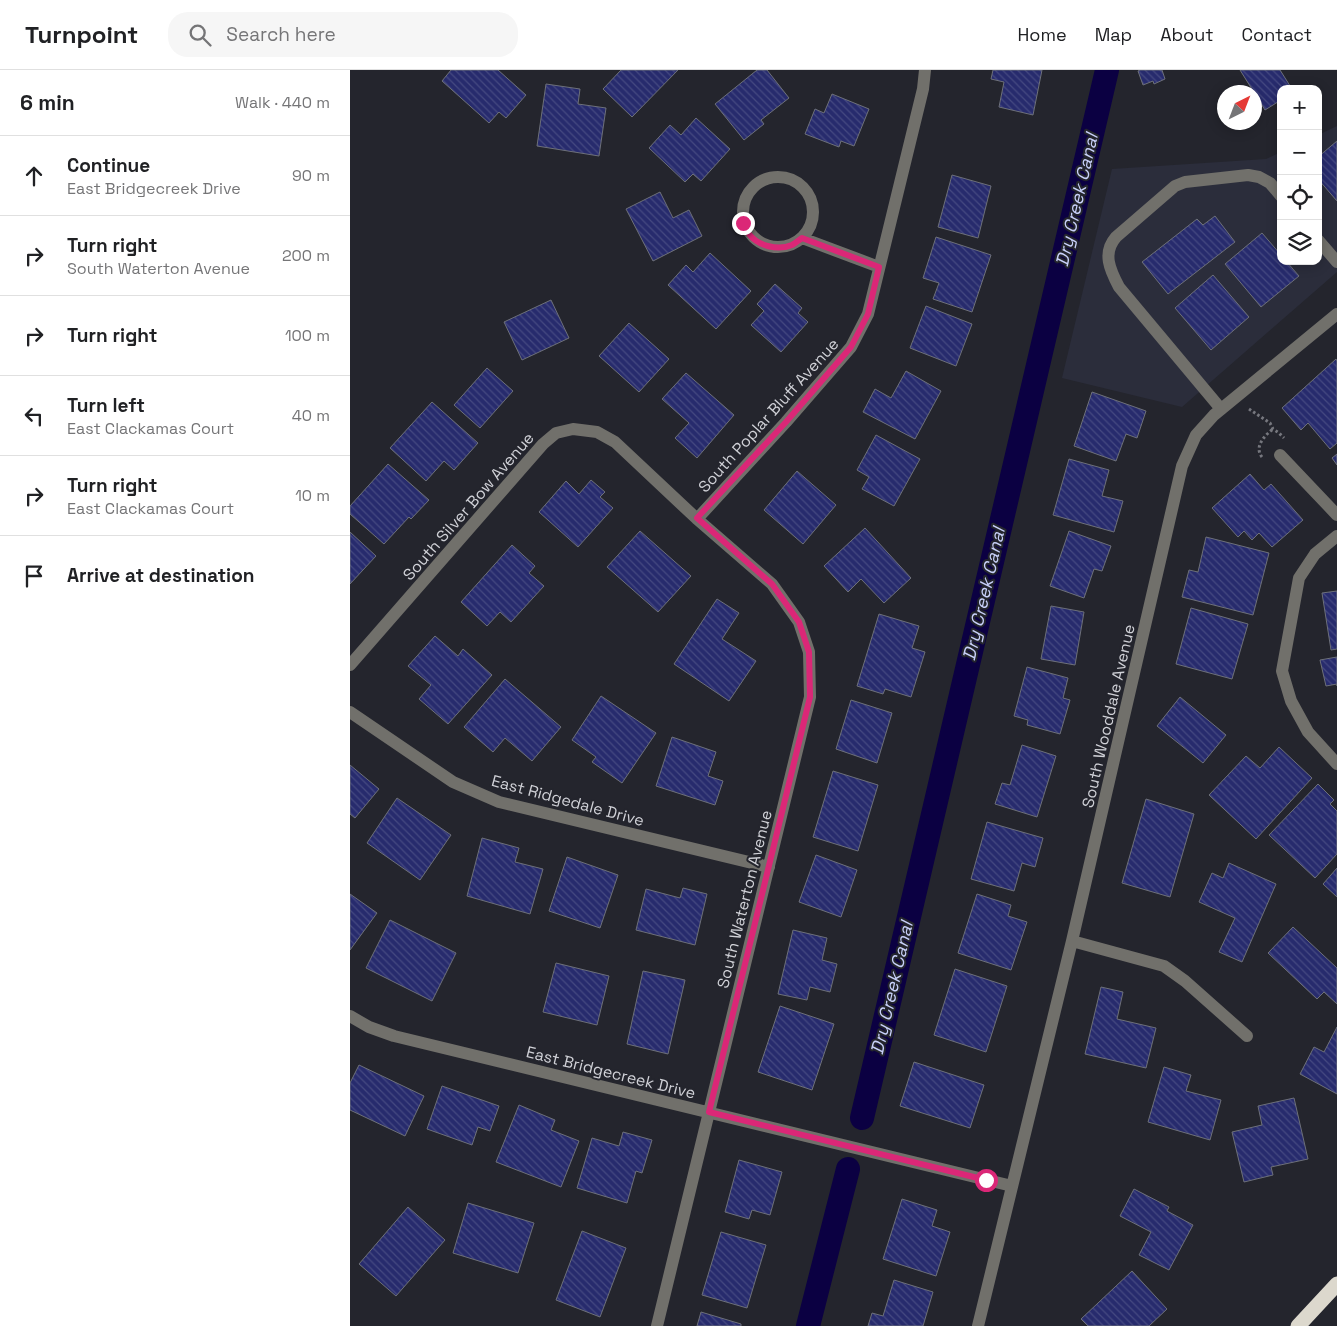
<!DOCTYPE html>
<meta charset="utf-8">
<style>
body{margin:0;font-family:"Space Grotesk",sans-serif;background:#f6f6f6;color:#202124}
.controls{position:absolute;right:15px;top:15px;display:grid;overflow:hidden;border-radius:10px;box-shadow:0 2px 12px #0003}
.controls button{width:45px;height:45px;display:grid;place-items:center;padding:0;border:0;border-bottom:1px solid #e0e0e0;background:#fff;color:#202124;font:25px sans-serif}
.compass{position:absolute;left:867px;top:15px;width:45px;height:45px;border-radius:50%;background:#fff;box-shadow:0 2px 12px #0003;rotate:42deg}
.stop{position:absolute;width:15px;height:15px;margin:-11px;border:4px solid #db2777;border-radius:50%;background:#fff}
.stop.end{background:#db2777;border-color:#fff;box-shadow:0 1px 5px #0008}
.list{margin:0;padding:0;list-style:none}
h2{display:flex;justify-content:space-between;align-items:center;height:65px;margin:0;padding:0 20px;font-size:21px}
h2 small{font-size:16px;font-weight:400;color:#757577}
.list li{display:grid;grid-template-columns:32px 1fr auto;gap:15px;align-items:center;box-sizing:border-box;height:80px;padding:0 20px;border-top:1px solid #e0e0e0}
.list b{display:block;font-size:19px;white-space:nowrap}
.list p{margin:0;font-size:16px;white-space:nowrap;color:#757577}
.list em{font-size:16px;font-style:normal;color:#757577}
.icon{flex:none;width:28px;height:28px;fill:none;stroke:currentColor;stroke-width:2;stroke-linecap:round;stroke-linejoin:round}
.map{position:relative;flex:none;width:987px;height:1256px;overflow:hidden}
header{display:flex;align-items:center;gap:30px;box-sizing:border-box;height:70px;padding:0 25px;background:#fff;border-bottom:1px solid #e0e0e0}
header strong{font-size:24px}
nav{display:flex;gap:28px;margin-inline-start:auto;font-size:18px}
.search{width:350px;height:45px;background:#f6f6f6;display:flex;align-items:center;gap:12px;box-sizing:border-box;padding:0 18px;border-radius:20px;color:#757577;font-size:19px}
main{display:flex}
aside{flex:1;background:#fff}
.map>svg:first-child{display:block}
.built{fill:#2b2d3b}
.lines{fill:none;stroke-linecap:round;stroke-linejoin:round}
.canal{stroke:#0b0042;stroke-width:24}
.building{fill:url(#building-back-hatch);stroke:#6d7079}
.path{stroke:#76777e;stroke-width:3;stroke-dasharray:2.5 2.5;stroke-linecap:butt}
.minor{stroke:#71706b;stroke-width:12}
.highway{stroke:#dcd8cd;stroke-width:15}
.route{stroke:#db2777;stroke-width:6}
.labels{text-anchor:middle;stroke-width:4;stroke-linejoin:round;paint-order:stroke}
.street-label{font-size:16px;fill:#d0d1d7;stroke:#24252d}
.water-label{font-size:18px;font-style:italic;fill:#c9d1fa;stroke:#24252d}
</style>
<header>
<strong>Turnpoint</strong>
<div class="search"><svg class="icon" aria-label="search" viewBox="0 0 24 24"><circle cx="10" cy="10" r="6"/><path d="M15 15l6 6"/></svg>Search here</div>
<nav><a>Home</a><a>Map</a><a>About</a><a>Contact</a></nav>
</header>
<main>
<aside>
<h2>6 min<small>Walk · 440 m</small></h2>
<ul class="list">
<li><svg class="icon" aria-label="ahead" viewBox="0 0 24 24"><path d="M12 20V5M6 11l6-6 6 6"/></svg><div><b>Continue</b><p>East Bridgecreek Drive</p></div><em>90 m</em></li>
<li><svg class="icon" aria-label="right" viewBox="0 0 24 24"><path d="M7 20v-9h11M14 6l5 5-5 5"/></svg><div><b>Turn right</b><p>South Waterton Avenue</p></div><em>200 m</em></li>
<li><svg class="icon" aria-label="right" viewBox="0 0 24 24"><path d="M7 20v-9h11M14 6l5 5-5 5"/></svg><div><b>Turn right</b></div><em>100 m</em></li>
<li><svg class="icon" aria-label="left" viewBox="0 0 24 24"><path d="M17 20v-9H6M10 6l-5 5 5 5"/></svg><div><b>Turn left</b><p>East Clackamas Court</p></div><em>40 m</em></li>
<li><svg class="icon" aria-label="right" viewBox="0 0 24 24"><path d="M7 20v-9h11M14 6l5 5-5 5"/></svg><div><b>Turn right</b><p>East Clackamas Court</p></div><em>10 m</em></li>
<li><svg class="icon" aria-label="arrive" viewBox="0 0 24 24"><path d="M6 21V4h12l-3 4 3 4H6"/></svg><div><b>Arrive at destination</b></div></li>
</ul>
</aside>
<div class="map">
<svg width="987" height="1256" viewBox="0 0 987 1256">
<defs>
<pattern id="building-back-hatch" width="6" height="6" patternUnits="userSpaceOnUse" patternTransform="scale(1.25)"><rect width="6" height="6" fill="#272b6d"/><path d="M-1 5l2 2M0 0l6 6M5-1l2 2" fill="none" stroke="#454981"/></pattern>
</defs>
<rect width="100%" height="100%" fill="#24252d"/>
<path class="built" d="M987 56V202L832 337 712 308 762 99 916 89 931 82V191H968V65Z"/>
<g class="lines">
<path class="canal" d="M512 1048 757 0
M458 1256 498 1099"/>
</g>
<path class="building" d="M101 0H148L176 25 156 48 149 42 139 53 92 11Z
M271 0H328L282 47 253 19Z
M407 0H417L439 28 411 50 414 54 394 70 365 34Z
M643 0H692L683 45 649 37 654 12 641 9Z
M790 0H812L815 9 804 14 803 11 793 15 788 1Z
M890 0H930L942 19H931V30L915 40Z
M196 14 230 19 228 34 256 38 249 86 187 76Z
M482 24 519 39 504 76 491 71 489 77 455 64 465 39 474 43Z
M346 48 380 79 351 111 343 104 335 112 299 78 320 55 331 65Z
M987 71V131L968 109V87Z
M602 105 641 116 628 168 588 157Z
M310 122 323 148 339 140 352 166 303 191 276 139Z
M865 146 885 172 818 224 792 192 847 149 853 155Z
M912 163 931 185V191H936L949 206 911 237 875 194Z
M586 167 641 185 622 242 583 229 589 213 573 208Z
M360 183 401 221 366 259 318 215 336 195 343 202Z
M863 205 899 247 861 280 825 238Z
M425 214 452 238 448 243 458 252 431 282 401 255 414 241 407 234Z
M201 230 219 268 172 290 154 252Z
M576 236 622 254 606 296 560 278Z
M279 253 319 289 289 322 249 286Z
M986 289 987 291V373L980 379 958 353 951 360 932 338Z
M137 298 163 321 130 358 104 335Z
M556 301 591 321 565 369 513 342 525 319 541 328Z
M336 303 384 345 347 388 325 368 339 353 312 329Z
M742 322 796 341 787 368 776 364 766 391 724 376Z
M82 332 128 373 104 400 94 391 76 411 40 378Z
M526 365 570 389 544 436 512 419 519 407 507 400Z
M987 384V395L982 388Z
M719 389 759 400 752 426 773 431 764 462 703 445Z
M38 394 79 430 61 449 59 447 34 474 0 444V436Z
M447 401 486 435 453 474 414 440Z
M900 404 914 420 921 414 953 450 922 477 909 463 902 470 894 461 888 467 862 438Z
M241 410 255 422 250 427 263 438 228 477 189 442 216 411 229 424Z
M515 458 561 508 534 533 511 509 498 522 474 496Z
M290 461 341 506 308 542 257 497Z
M719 461 761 476 752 501 744 499 734 528 700 516Z
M0 462 26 486 0 514Z
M856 467 919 483 903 545 832 527 839 500 848 502Z
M162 475 185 496 179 503 194 516 161 552 150 542 137 556 111 532Z
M987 521V579L981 580 972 523Z
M367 529 389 543 372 569 406 591 379 631 324 594Z
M701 536 734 542 725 595 691 589Z
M841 538 898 554 882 609 826 594Z
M529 544 569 556 562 578 575 582 561 627 535 619 533 624 507 616Z
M85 566 108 586 113 579 142 605 98 654 69 629 81 615 58 596Z
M987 587V616V614L976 616 970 590Z
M677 597 718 608 713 628 720 630 710 664 677 655 678 650 664 646Z
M155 609 211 657 182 691 155 668 143 682 114 657Z
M251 626 306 663 272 713 242 692 246 687 222 670Z
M830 627 876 665 853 693 807 656Z
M501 630 542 643 527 693 486 679Z
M322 667 366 682 358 706 373 711 365 735 306 716Z
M672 675 706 686 687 747 645 734 652 713 660 715Z
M929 677 962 708 906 769 859 725 896 686 910 698Z
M0 695 29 719 5 748 0 744Z
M483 701 528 715 508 781 463 767Z
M968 714 984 730 980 734 987 741V784L965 808 919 765Z
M47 728 101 765 70 810 17 773Z
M796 729 844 744 820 827 772 813Z
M637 752 693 768 685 797 672 793 664 821 621 809Z
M132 768 169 778 165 792 193 799 180 844 117 826Z
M466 785 507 800 491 847 449 832Z
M217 787 268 805 250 858 199 841Z
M879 793 926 814 892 892 869 882 885 848 849 832 862 803 873 808Z
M987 798V827L973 814Z
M333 818 357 824 345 875 286 860 296 819 330 828Z
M0 824 27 843 0 880Z
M627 824 661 835 658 846 677 852 661 900 608 883Z
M40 850 106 883 82 931 16 898Z
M943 857 987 898V934L974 922 967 929 918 883Z
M443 860 477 868 472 890 487 894 480 922 460 917 457 930 428 924Z
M206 893 259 906 247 955 193 942Z
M605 899 657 916 636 982 584 965Z
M293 901 335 910 318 984 277 974Z
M751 917 773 922 767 949 806 958 796 998 735 984Z
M430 936 484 954 462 1020 408 1002Z
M987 957V1024L950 1004 964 977 974 982Z
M564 992 634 1015 620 1058 550 1036Z
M9 995 74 1026 55 1066 0 1040V1013Z
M814 997 841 1005 836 1021 871 1030 860 1070 798 1052Z
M92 1016 149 1036 140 1061 128 1057 122 1075 77 1059Z
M944 1028 958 1089 921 1097 923 1105 894 1112 882 1062 912 1055 908 1036Z
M169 1035 205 1050 201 1060 229 1071 211 1117 146 1092Z
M273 1062 302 1070 292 1103 286 1101 277 1133 227 1118 242 1068 269 1076Z
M389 1090 432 1102 420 1145 402 1140 399 1149 375 1142Z
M784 1119 819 1137 817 1141 843 1155 819 1200 789 1185 801 1162 770 1146Z
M552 1129 587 1140 582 1156 600 1162 586 1206 533 1189Z
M118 1133 184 1153 168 1203 103 1183Z
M58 1137 95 1170 46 1226 9 1194Z
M232 1161 276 1178 250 1247 206 1230Z
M371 1162 416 1175 397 1238 352 1225Z
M782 1201 817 1239 799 1256H738L731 1249Z
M544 1210 583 1222 573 1256H518L522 1243 533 1246Z
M351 1242 391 1254V1256H347Z"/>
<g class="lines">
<path class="path" d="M899 339 920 353 923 359 929 363 934 368
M912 387C904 377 914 366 923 359"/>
<path class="minor" d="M393 142a35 35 0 1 1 70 0a35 35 0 1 1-70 0Z
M452 168 529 197
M968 170 987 192
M871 339 769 217C760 200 752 183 766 167L825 116 835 112 898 105 909 107 920 113 931 126
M930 385 987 445
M347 449 436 352 501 277 518 244 573 19 575 0
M987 466 965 484 949 508 932 601 941 631 958 662 987 694
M0 595 193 374 206 363 223 359 247 362 265 372 347 449 422 514 449 552 459 582 460 627 307 1256
M0 642 103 712 149 732 419 797
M722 871 814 896 835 911 897 966
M0 946 19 957 44 966 662 1116
M628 1256 722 871 832 396 846 365 864 345 987 244"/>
<path class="highway" d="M948 1256 987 1214"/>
</g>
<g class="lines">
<path class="route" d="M393 153C395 156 397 161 399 164 408 176 428 181 442 175 446 173 449 170 452 168L529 197 518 244 501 277 436 352 347 448 422 514 449 552 459 582 460 627 359 1042 636 1110"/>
</g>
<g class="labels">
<g class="street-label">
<text transform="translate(418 345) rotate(-48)" y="6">South Poplar Bluff Avenue</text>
<text transform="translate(118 436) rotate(-49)" y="6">South Silver Bow Avenue</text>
<text transform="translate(758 646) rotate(-77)" y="6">South Wooddale Avenue</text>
<text transform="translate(218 730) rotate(15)" y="6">East Ridgedale Drive</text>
<text transform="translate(394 829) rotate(-76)" y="6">South Waterton Avenue</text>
<text transform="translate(261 1002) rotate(14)" y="6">East Bridgecreek Drive</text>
</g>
<g class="water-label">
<text transform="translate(727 130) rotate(-77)" y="6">Dry Creek Canal</text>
<text transform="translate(634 524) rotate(-77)" y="6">Dry Creek Canal</text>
<text transform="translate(542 918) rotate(-77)" y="6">Dry Creek Canal</text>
</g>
</g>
</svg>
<div class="controls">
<button>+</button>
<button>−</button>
<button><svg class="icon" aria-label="locate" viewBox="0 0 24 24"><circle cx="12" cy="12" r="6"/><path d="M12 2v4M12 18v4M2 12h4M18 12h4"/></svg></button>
<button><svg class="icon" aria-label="layers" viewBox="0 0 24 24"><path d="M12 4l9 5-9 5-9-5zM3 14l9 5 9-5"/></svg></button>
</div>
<svg class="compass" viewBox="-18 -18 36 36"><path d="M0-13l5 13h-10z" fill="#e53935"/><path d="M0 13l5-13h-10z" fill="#757577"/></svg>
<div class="stop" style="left:636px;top:1110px"></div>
<div class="stop end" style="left:393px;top:153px"></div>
</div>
</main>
